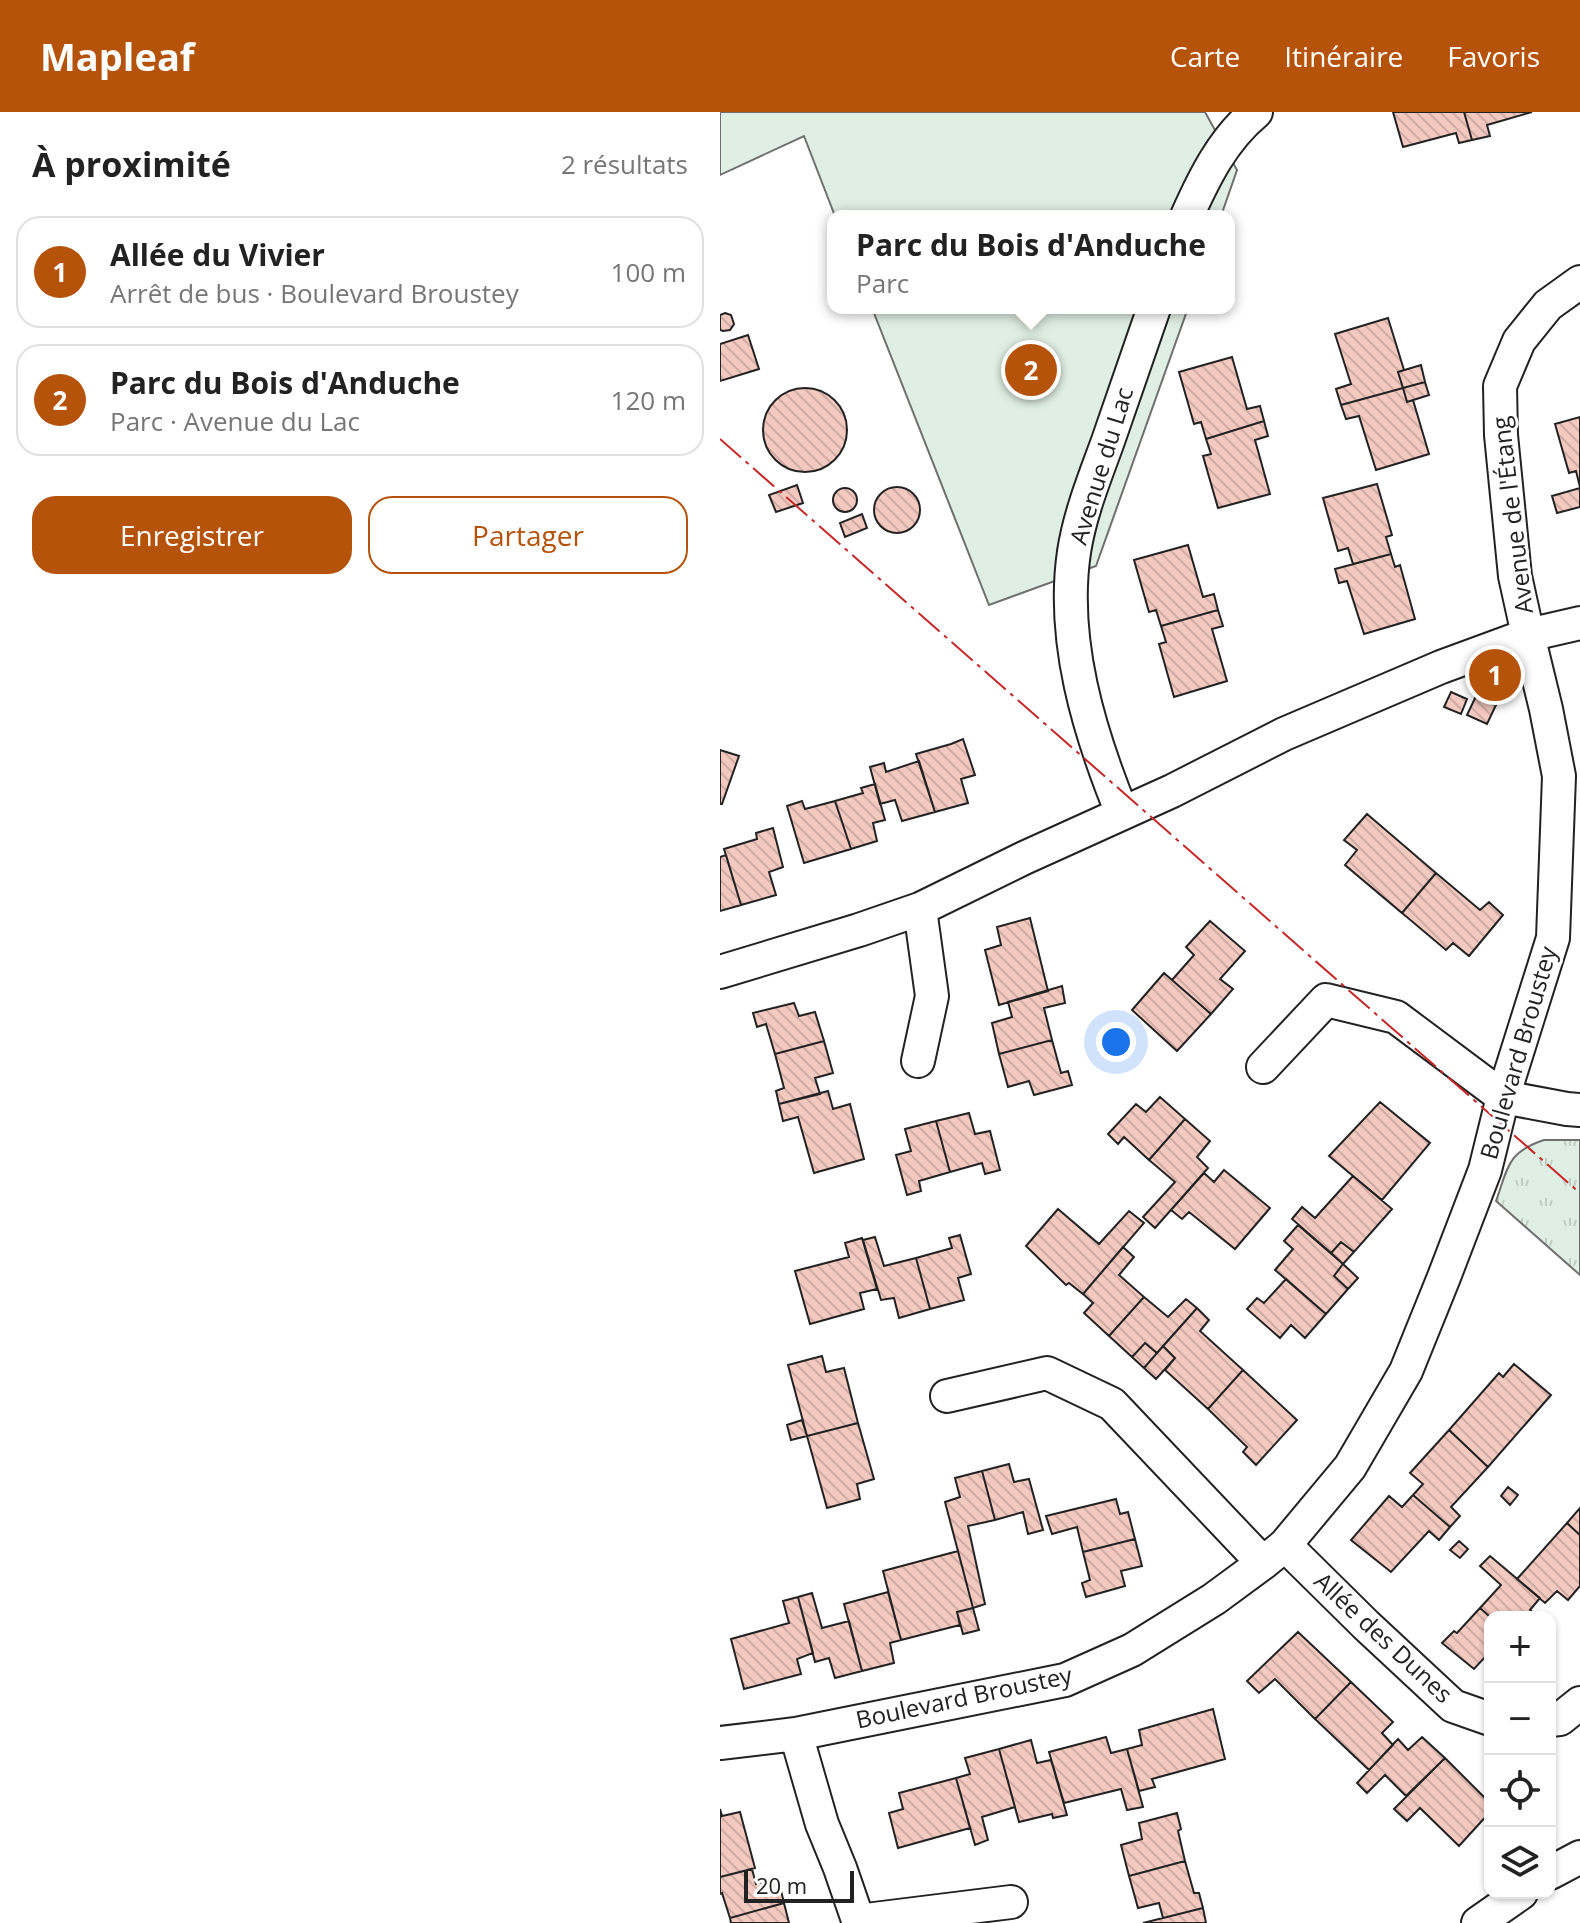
<!DOCTYPE html>
<html lang="fr">
<meta charset="utf-8">
<style>
body{margin:0;font-family:"Open Sans",sans-serif;background:#f6f6f6;color:#222}
.controls{position:absolute;right:24px;bottom:24px;display:grid;overflow:hidden;border-radius:16px;box-shadow:0 2px 6px #0004}
.controls button{width:72px;height:72px;display:grid;place-items:center;padding:0;border:0;border-bottom:2px solid #e0e0e0;background:#fff;color:#222;font:40px sans-serif}
.scale{position:absolute;left:24px;bottom:20px;width:110px;box-sizing:border-box;padding-left:8px;border:4px solid #222;border-top:0;font-size:22px;line-height:28px;white-space:nowrap;color:#222;-webkit-text-stroke:6px #fff;paint-order:stroke}
.you{position:absolute;left:396px;top:930px;width:28px;height:28px;margin:-20px;border:6px solid #fff;border-radius:50%;background:#1a73e8;box-shadow:0 0 0 12px #1a73e833}
.badge{display:grid;place-items:center;width:52px;height:52px;border-radius:50%;background:#b45309;color:#fff;font-size:26px;font-weight:700}
.pin{position:absolute;translate:-50% -50%;border:4px solid #fff;box-shadow:0 2px 8px #0006}
.popup{position:absolute;left:107px;top:98px;width:408px;height:104px;box-sizing:border-box;display:grid;place-content:center;border-radius:16px;background:#fff;filter:drop-shadow(0 2px 6px #0005);font-size:26px;white-space:nowrap;color:#767676}
.popup b{font-size:30px;color:#222}
.popup::after{content:'';position:absolute;left:50%;top:100%;margin-left:-16px;border:16px solid transparent;border-top-color:#fff}
.list{margin:0;padding:0;list-style:none}
h2{display:flex;justify-content:space-between;align-items:center;height:104px;margin:0;padding:0 32px;font-size:34px}
h2 small{font-size:26px;font-weight:400;color:#767676}
.list li{display:grid;grid-template-columns:52px 1fr auto;gap:24px;align-items:center;box-sizing:border-box;height:112px;margin:0 16px 16px;padding:0 16px;border:2px solid #e0e0e0;border-radius:24px}
.list b{display:block;font-size:30px;white-space:nowrap}
.list p{margin:0;font-size:26px;white-space:nowrap;color:#767676}
.list em{font-size:26px;font-style:normal;color:#767676}
.actions{display:flex;gap:16px;padding:24px 32px}
.actions a{flex:1;padding:18px 0;border:2px solid #b45309;border-radius:24px;text-align:center;font-size:28px;color:#b45309}
.actions .main{background:#b45309;color:#fff}
.icon{flex:none;width:44px;height:44px;fill:none;stroke:currentColor;stroke-width:2;stroke-linecap:round;stroke-linejoin:round}
.map{position:relative;flex:none;width:860px;height:1811px;overflow:hidden}
header{display:flex;align-items:center;gap:48px;box-sizing:border-box;height:112px;padding:0 40px;background:#b45309;color:#fff}
header strong{font-size:38px}
nav{display:flex;gap:44px;margin-inline-start:auto;font-size:28px}
main{display:flex}
aside{flex:1;background:#fff}
.map>svg:first-child{display:block}
.grass{fill:url(#grass-tufts);stroke:#6f6f6f;stroke-width:2}
.park{fill:#e0efe3;stroke:#6f6f6f;stroke-width:2}
.building{fill:url(#building-back-hatch);stroke:#222;stroke-width:2}
.lines{fill:none;stroke-linecap:round;stroke-linejoin:round}
.minor-casing{stroke:#222;stroke-width:36}
.minor{stroke:#fff;stroke-width:32}
.power{stroke:#c62828;stroke-width:2;stroke-dasharray:28 6 4 6;stroke-linecap:butt}
.labels{text-anchor:middle;stroke-width:6;stroke-linejoin:round;paint-order:stroke}
.street-label{font-size:24px;fill:#222;stroke:#fff}
</style>
<header>
<strong>Mapleaf</strong>
<nav><a>Carte</a><a>Itinéraire</a><a>Favoris</a></nav>
</header>
<main>
<aside>
<h2>À proximité<small>2 résultats</small></h2>
<ul class="list">
<li><span class="badge">1</span><div><b>Allée du Vivier</b><p>Arrêt de bus · Boulevard Broustey</p></div><em>100 m</em></li>
<li><span class="badge">2</span><div><b>Parc du Bois d'Anduche</b><p>Parc · Avenue du Lac</p></div><em>120 m</em></li>
</ul>
<div class="actions"><a class="main">Enregistrer</a><a>Partager</a></div>
</aside>
<div class="map">
<svg width="860" height="1811" viewBox="0 0 860 1811">
<defs>
<pattern id="grass-tufts" width="24" height="20" patternUnits="userSpaceOnUse" patternTransform="scale(2)"><rect width="24" height="20" fill="#e0efe3"/><path d="M3 7l-1-3M5 7V3M7 7l1-3M15 17l-1-3M17 17v-4M19 17l1-3" fill="none" stroke="#c0cdc2"/></pattern>
<pattern id="building-back-hatch" width="6" height="6" patternUnits="userSpaceOnUse" patternTransform="scale(2)"><rect width="6" height="6" fill="#f3c9c0"/><path d="M-1 5l2 2M0 0l6 6M5-1l2 2" fill="none" stroke="#d0aca5"/></pattern>
</defs>
<rect width="100%" height="100%" fill="#fff"/>
<path class="grass" d="M824 1028H860V1163L776 1089C788 1056 787 1040 824 1028Z"/>
<path class="park" d="M0 0H485L517 58 501 104H115L84 24 0 63Z
M152 196H468L376 454 269 493Z"/>
<path class="building" d="M673 0H744L752 28 739 31 736 21 683 35Z
M744 0H812L767 13 770 24 752 28Z
M5 201 11 203 14 212 10 218 3 219 0 218V203Z
M668 206 684 258 678 260 683 276 621 293 616 277 631 272 615 222Z
M28 223 39 257 0 269V232Z
M512 245 527 297 540 294 544 309 486 327 481 310 474 312 459 260Z
M701 253 705 270 683 276 678 260Z
M705 270 709 283 687 290 683 276Z
M43 318a42 42 0 1 1 84 0a42 42 0 1 1-84 0Z
M683 276 687 290 693 288 709 342 656 358 639 304 626 307 621 293Z
M860 305V375L856 359 849 361 835 312Z
M544 309 548 324 535 328 550 382 498 396 483 344 491 342 486 327Z
M657 372 672 423 666 425 671 442 633 452 628 436 618 439 603 386Z
M77 373 83 391 56 400 49 383Z
M154 398a23 23 0 1 1 46 0a23 23 0 1 1-46 0Z
M113 388a12 12 0 1 1 24 0a12 12 0 1 1-24 0Z
M860 376V395L837 401 832 384Z
M142 402 147 416 125 425 120 411Z
M468 433 483 485 494 482 498 498 441 514 436 498 429 500 414 448Z
M671 442 675 455 680 453 695 507 644 522 627 469 619 471 615 457Z
M498 498 503 514 492 517 507 569 454 585 439 532 446 530 441 514Z
M731 580 747 587 741 602 724 595Z
M756 584 776 593 767 612 747 603Z
M243 627 255 663 241 667 248 691 215 700 196 642 231 632Z
M0 638 19 644 2 692H0Z
M199 649 215 700 182 709 175 688 160 692 150 655 164 651 166 660Z
M155 672 165 708 153 711 157 729 131 737 115 689 143 681 141 676Z
M82 689 85 697 115 689 131 737 84 751 67 694Z
M647 702 716 761 682 801 625 753 637 738 624 728Z
M53 716 63 755 49 760 56 783 21 793 4 737 37 727 36 721Z
M6 743 21 793 0 799V745Z
M716 761 760 798 769 790 783 803 749 844 733 831 726 838 682 801Z
M310 806 328 879 279 893 265 838 281 833 277 815Z
M490 809 525 839 500 867 513 877 491 902 452 868 474 843 466 835Z
M444 861 491 902 457 939 412 898Z
M342 874 345 891 324 896 332 928 279 942 272 911 292 905 288 890Z
M74 891 79 904 95 900 104 929 55 942 46 912 37 915 33 901Z
M332 928 341 961 348 959 352 973 314 983 309 969 288 975 279 942Z
M104 929 113 961 95 966 100 982 59 992 56 979 64 976 55 942Z
M108 979 113 997 130 992 144 1047 94 1061 78 1005 63 1009 59 992Z
M440 985 465 1007 429 1048 404 1025 398 1032 388 1022 416 992 426 1000Z
M660 990 710 1031 662 1088 609 1044Z
M249 1001 255 1022 270 1019 280 1058 265 1062 262 1051 230 1060 216 1009Z
M465 1007 490 1029 477 1045 488 1056 435 1116 423 1105 455 1070 429 1048Z
M216 1009 230 1060 199 1069 201 1079 187 1083 176 1043 191 1039 185 1017Z
M504 1058 550 1096 515 1137 469 1100 462 1107 451 1098 484 1061 494 1070Z
M633 1064 672 1097 634 1140 621 1130 611 1141 572 1107 582 1095 595 1106Z
M338 1097 379 1132 409 1099 424 1111 363 1182 349 1171 346 1173 306 1134Z
M578 1113 623 1152 614 1164 628 1177 606 1202 555 1158 573 1137 564 1129Z
M240 1123 251 1162 238 1166 244 1188 210 1197 196 1146 232 1136 229 1126Z
M155 1125 164 1154 196 1146 210 1197 179 1206 174 1186 161 1188 143 1128Z
M142 1126 157 1177 140 1181 144 1197 90 1212 75 1159 129 1145 125 1131Z
M621 1130 634 1140 623 1152 611 1141Z
M403 1135 414 1145 399 1163 424 1185 389 1224 364 1201 373 1191 363 1182Z
M623 1152 638 1166 628 1177 614 1164Z
M566 1167 606 1202 585 1226 571 1213 560 1226 527 1197 537 1186 544 1191Z
M424 1185 448 1205 466 1187 477 1196 437 1241 425 1231 412 1245 389 1224Z
M477 1196 489 1208 480 1219 523 1258 488 1297 445 1258 455 1246 443 1234Z
M425 1231 437 1241 424 1256 412 1245Z
M443 1234 455 1246 436 1267 424 1256Z
M102 1244 106 1260 124 1256 138 1311 87 1324 68 1253Z
M794 1252 831 1283 768 1355 729 1318 779 1261 783 1265Z
M523 1258 577 1308 536 1353 523 1340 527 1335 488 1297Z
M82 1308 87 1324 71 1328 67 1313Z
M138 1311 154 1367 137 1372 140 1387 107 1396 87 1324Z
M729 1318 768 1355 731 1395 740 1404 730 1415 693 1383 703 1372 690 1361Z
M289 1352 294 1370 309 1367 323 1418 308 1422 303 1400 275 1408 262 1359Z
M262 1359 275 1408 248 1414 265 1492 253 1496 225 1390 240 1385 235 1366Z
M788 1375 798 1383 790 1393 781 1384Z
M693 1383 730 1415 719 1428 709 1419 671 1460 631 1428 669 1384 682 1395Z
M396 1387 400 1402 408 1400 415 1427 363 1440 357 1415 332 1422 326 1404Z
M860 1396V1423L847 1411Z
M847 1411 860 1423V1474L848 1488 837 1479 825 1491 797 1467Z
M415 1427 422 1454 401 1459 405 1474 366 1485 362 1471 370 1468 363 1440Z
M739 1429 748 1437 740 1446 730 1438Z
M238 1439 253 1496 237 1500 240 1513 181 1528 163 1459Z
M770 1444 820 1486 810 1498 818 1505H770L760 1496 781 1473 760 1454Z
M168 1480 181 1528 170 1531 174 1551 142 1559 124 1492Z
M92 1481 102 1516 129 1509 142 1559 115 1566 109 1546 95 1550 78 1485Z
M78 1485 93 1541 77 1547 81 1562 24 1577 11 1527 69 1511 63 1489Z
M253 1496 259 1518 243 1522 237 1500Z
M760 1496 770 1505V1549L765 1545 754 1557 722 1531 734 1519 737 1521Z
M578 1520 631 1570 595 1607 555 1567 539 1581 527 1569Z
M631 1570 673 1610 662 1621 673 1633 649 1658 595 1607Z
M493 1597 505 1647 432 1667 435 1675 419 1679 407 1637 422 1633 419 1618Z
M386 1625 391 1641 407 1637 423 1695 407 1698 401 1677 344 1691 329 1640Z
M702 1625 725 1646 686 1684 665 1663 647 1681 637 1671 678 1627 688 1638Z
M311 1628 317 1651 331 1648 347 1703 333 1706 332 1702 299 1710 279 1637Z
M279 1637 295 1695 262 1705 268 1728 255 1733 236 1666 250 1662 245 1646Z
M725 1646 770 1691V1700L739 1734 700 1696 687 1709 674 1697Z
M236 1666 250 1716 178 1736 169 1701 183 1697 179 1681Z
M0 1697 2 1704 20 1700 35 1756 0 1765Z
M457 1701 461 1717 458 1719 465 1749 409 1764 401 1733 422 1727 419 1711Z
M465 1749 474 1781H479L483 1796 443 1806 439 1791 418 1796 409 1764Z
M32 1757 36 1772 58 1766 64 1791 10 1806 2 1781 0 1782V1765Z
M64 1791 69 1811H11L10 1806Z
M483 1796 486 1811H423Z"/>
<g class="lines">
<g class="minor-casing">
<path id="minor" d="M467 104C484 66 503 27 536 0
M860 170 828 193 799 229 780 274 781 323 795 464 808 523 860 511
M402 701C369 620 341 528 354 440 360 401 375 365 388 329 403 285 419 240 434 196
M0 860 139 818 200 797 304 746 452 679 564 622 721 555 808 523 826 597 839 664 833 826 783 985 765 1058 724 1165 686 1259 630 1355 565 1433 543 1451 494 1487 412 1538 345 1568 76 1622 0 1631
M198 949 212 884 200 797
M543 955 606 888 676 905 783 985 847 997 860 998
M227 1284 327 1261 392 1292 543 1451
M565 1433 646 1513 733 1594 770 1607
M830 1608 840 1607 860 1591
M76 1622 102 1712 120 1756 139 1811
M830 1761 860 1745
M138 1809 291 1790
M758 1811 801 1781"/>
</g>
<use href="#minor" class="minor"/>
<path class="power" d="M0 327 860 1081"/>
</g>
<g class="labels">
<g class="street-label">
<text transform="translate(382 354) rotate(-73)" y="8">Avenue du Lac</text>
<text transform="translate(793 403) rotate(-97)" y="8">Avenue de l'Étang</text>
<text transform="translate(799 941) rotate(-74)" y="8">Boulevard Broustey</text>
<text transform="translate(663 1526) rotate(43)" y="8">Allée des Dunes</text>
<text transform="translate(244 1586) rotate(-12)" y="8">Boulevard Broustey</text>
</g>
</g>
</svg>
<div class="controls">
<button>+</button>
<button>−</button>
<button><svg class="icon" aria-label="locate" viewBox="0 0 24 24"><circle cx="12" cy="12" r="6"/><path d="M12 2v4M12 18v4M2 12h4M18 12h4"/></svg></button>
<button><svg class="icon" aria-label="layers" viewBox="0 0 24 24"><path d="M12 4l9 5-9 5-9-5zM3 14l9 5 9-5"/></svg></button>
</div>
<div class="scale">20 m</div>
<div class="you"></div>
<div class="pin badge" style="left:775px;top:563px">1</div>
<div class="pin badge" style="left:311px;top:258px">2</div>
<div class="popup"><b>Parc du Bois d'Anduche</b>Parc</div>
</div>
</main>
